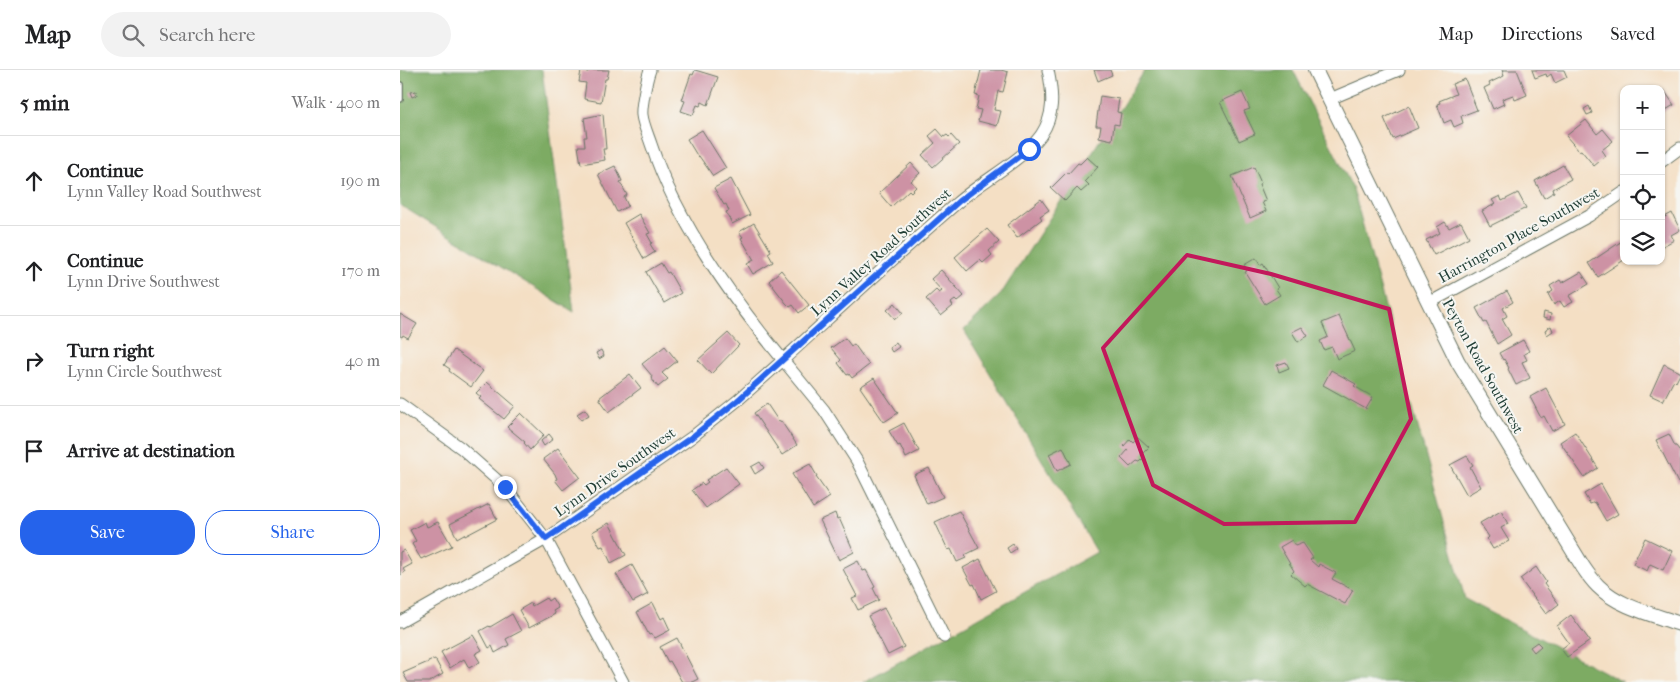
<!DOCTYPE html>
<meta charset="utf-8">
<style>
body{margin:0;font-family:"IM FELL French Canon",serif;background:#f2f2f2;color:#202124}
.controls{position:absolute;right:15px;top:15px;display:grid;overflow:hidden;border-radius:10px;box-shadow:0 1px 4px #0004}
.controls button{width:45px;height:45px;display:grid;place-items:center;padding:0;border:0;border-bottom:1px solid #e0e0e0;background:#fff;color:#202124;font:25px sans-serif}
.stop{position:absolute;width:15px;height:15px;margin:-11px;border:4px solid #2563eb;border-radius:50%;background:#fff}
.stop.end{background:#2563eb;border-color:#fff;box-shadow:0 1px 5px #0008}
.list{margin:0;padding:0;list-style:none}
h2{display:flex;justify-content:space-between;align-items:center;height:65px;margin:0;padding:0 20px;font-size:21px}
h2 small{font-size:16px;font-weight:400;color:#757577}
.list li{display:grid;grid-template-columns:32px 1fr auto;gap:15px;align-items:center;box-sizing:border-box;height:90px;padding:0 20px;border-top:1px solid #e0e0e0}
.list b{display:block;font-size:19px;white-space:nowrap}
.list p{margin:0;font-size:16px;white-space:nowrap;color:#757577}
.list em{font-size:16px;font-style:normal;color:#757577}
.actions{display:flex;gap:10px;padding:15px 20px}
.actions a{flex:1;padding:11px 0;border:1px solid #2563eb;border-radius:20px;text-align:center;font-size:18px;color:#2563eb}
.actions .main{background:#2563eb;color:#fff}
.icon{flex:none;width:28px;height:28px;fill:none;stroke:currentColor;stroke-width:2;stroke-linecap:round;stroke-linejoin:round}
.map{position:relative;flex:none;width:1280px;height:612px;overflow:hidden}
header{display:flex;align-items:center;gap:30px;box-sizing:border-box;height:70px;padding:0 25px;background:#fff;border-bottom:1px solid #e0e0e0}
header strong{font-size:24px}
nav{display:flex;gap:28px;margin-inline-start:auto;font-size:18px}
.search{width:350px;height:45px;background:#f2f2f2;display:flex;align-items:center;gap:12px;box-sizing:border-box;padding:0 18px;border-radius:28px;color:#757577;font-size:19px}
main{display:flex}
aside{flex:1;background:#fff}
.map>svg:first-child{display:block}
.forest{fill:#7dab64;stroke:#4e744c}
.building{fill:#cd92a4}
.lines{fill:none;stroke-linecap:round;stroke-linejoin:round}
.service-casing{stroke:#6a7666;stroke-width:8}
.minor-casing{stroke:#6a7666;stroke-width:13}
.tertiary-casing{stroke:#6a7666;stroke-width:16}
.service{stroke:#fff;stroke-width:5.5}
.minor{stroke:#fff;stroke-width:11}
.tertiary{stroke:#fff;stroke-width:14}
.route{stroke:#2563eb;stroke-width:6}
.marked{fill:none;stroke:#c2185b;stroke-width:4;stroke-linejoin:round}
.labels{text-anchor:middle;stroke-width:4;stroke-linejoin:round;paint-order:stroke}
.street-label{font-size:15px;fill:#1f3d34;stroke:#f6f6f2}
</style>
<header>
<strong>Map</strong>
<div class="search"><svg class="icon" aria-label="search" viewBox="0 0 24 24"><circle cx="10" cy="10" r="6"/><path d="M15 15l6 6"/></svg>Search here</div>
<nav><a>Map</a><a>Directions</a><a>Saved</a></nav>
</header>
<main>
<aside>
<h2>5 min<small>Walk · 400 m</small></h2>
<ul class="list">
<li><svg class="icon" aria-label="ahead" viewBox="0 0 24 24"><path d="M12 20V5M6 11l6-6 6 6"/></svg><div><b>Continue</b><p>Lynn Valley Road Southwest</p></div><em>190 m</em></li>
<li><svg class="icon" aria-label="ahead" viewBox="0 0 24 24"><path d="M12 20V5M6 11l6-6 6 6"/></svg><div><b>Continue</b><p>Lynn Drive Southwest</p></div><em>170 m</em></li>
<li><svg class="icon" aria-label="right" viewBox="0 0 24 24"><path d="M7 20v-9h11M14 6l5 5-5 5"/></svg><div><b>Turn right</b><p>Lynn Circle Southwest</p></div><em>40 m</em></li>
<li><svg class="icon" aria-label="arrive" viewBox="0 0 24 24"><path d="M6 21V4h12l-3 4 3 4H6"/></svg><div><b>Arrive at destination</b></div></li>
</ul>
<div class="actions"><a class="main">Save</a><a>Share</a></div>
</aside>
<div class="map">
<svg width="1280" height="612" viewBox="0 0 1280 612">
<rect width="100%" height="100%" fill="#f6f6f2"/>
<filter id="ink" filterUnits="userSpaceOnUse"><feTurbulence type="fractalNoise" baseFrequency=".02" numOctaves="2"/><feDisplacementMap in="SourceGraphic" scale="10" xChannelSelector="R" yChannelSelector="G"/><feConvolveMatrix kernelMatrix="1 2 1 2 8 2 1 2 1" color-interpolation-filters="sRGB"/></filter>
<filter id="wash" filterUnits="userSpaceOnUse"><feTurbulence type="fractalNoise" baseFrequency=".0096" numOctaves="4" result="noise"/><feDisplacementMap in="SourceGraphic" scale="20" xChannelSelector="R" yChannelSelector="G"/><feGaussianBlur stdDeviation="1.12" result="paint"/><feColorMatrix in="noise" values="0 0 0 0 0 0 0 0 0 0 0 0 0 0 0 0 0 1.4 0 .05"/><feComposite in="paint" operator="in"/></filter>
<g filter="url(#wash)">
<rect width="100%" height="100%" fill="#f4dfc4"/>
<path class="forest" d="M0 0H142L174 242 0 135Z
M745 0H893L953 119 1065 529 1223 612H463L697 482 564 260 601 224Z"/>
<g id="blocks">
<path class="building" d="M189 0H209L207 9H205L201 32 184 29 186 13 179 12 181 1 188 2Z
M295 0 318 7 308 35 302 32 300 36 297 35 293 45 281 41 285 31 282 30 291 4 293 5Z
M581 0H601L608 2 603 22 598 21 594 40 601 41 597 56 578 51 581 40 576 39 579 26 575 25Z
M694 0H710L712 5 698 11Z
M1102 0H1117L1127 25 1115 30 1113 25 1102 29 1104 34 1093 39 1084 18 1090 15 1089 13 1104 6Z
M1132 0H1164L1167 7 1155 13 1151 4 1147 7 1146 4 1135 8Z
M1065 9 1077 40 1061 46 1063 53 1054 57 1051 50 1044 53 1037 34 1040 33 1039 31 1056 24 1052 14Z
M1264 20 1274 35 1261 43V22Z
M16 21 17 25 12 27 10 22Z
M842 22 850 39 844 41 855 64 839 71 820 32Z
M700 26 719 29 717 42 721 43 719 55 714 54 712 70 699 67 701 56H696Z
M1009 36 1018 58 993 69 984 48Z
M1189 36 1192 43 1187 45 1184 39Z
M203 44 206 79H203L205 90 181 94 178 76H185L184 67H187L184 48Z
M1186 50 1197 64 1203 59 1213 71 1202 80 1206 86 1194 96 1181 80 1179 81 1166 66Z
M537 59 544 67 547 65 549 67 551 65 559 74 533 97 522 85 535 73 529 66Z
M302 60 326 98 313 106 299 86 298 87 287 69Z
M687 87 698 97 685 111 689 115 681 122 677 118 665 131 651 118 667 102 668 104 678 93 680 94Z
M511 93 520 103 511 111 516 117 511 122 509 120 491 137 479 123Z
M1163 95 1171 109 1153 119 1154 122 1144 128 1135 111Z
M215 96 222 111 220 112 227 125 224 127 228 136 217 142 198 104Z
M854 97 861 113 859 114 866 131 862 132 866 141 850 148 832 106Z
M331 109 350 145 332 154 326 142 329 141 326 134 324 135 314 118Z
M1118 123 1126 138 1090 156 1082 141 1095 134 1092 130 1100 126 1102 131Z
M641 129 649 140 640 146 642 149 617 168 607 155Z
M1272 143 1280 160 1271 165 1274 170 1261 177V149Z
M239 144 250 163 247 164 252 173 250 174 255 182 244 189 224 153Z
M1045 152 1049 158 1061 152 1069 167 1034 185 1026 170 1040 163 1037 157Z
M354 153 371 181 368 183 373 192 353 204 347 194 354 190 341 168 343 167 339 162Z
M587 159 599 172 589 181 592 185 583 193 580 190 567 201 555 187Z
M1222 171 1224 174V190L1198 207 1189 193Z
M856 188 860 195 863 193 878 218 876 219 880 225 865 234 845 202 847 201 844 195Z
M261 193 267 203 269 202 281 223 264 233 246 202Z
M381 200 409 235 399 243 393 235 390 237 386 233 369 211Z
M541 200 564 226 557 232 555 230 551 233 553 236 541 246 526 229 536 220 539 223 542 221 531 209Z
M1181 202 1189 214 1169 226 1173 232 1164 237 1160 231 1154 235 1148 224 1153 221 1150 216 1160 210 1162 213Z
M1107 221 1113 232 1103 238 1107 246 1102 249 1111 265 1097 274 1086 252 1084 253 1076 238Z
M495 233 503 243 495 249 487 240Z
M1144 242 1151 244 1150 250 1143 248Z
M0 244 17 254 8 268 3 265 2 267 0 266Z
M939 246 955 281 937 289 932 277 924 280 920 271 928 267 922 253Z
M1151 256 1153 261 1147 265 1145 260Z
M902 257 908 266 898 272 892 262Z
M328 263 339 275 311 304 298 290Z
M445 268 451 276 454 274 469 295 452 308 449 304 447 305 438 293 441 290 431 278Z
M1123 270 1129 281 1124 284 1127 290 1122 292 1130 308 1116 315 1108 299 1109 298 1104 289 1103 290 1099 283Z
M496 272 499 277 492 282 489 277Z
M265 276 277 291 262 303 268 309 258 317 251 308 252 306 242 294Z
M54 280 83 301 71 317 49 301 50 299 44 295Z
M201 280 204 286 199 289 196 283Z
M886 292 889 298 879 302 877 295Z
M1264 294 1280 302V304L1276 312 1274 310 1263 331 1250 325Z
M931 300 956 314 954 316 973 327 966 339 923 315Z
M230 304 241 318 209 342 199 328Z
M474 308 498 343 484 352 460 317Z
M87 312 115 336 104 349 79 329 81 327 76 323Z
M1146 318 1165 354 1152 361 1144 346 1141 348 1130 327Z
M367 334 379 352 381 351 397 375 382 385 354 343Z
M185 339 189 345 181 350 177 344Z
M121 343 144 365 130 380 124 373 125 372 107 357Z
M504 353 519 381 506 388 500 375 498 376 489 361Z
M1175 362 1198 398 1184 407 1160 372Z
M149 364 153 369 144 376 141 371Z
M1269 364 1275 376H1276L1280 381V412L1278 413 1256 370Z
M738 367 749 377 741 385 744 388 740 392 737 391 730 397 721 388 728 380 724 376 730 369 733 372Z
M663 377 671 394 657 401 649 384Z
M158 378 180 407 163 420 155 410 157 409 155 404 143 389Z
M1067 386 1073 395 1070 397 1081 417 1067 425 1050 395Z
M360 392 364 398 355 404 351 397Z
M410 394 417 406 416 407 430 427 413 438 392 404Z
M326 397 339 414 306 438 292 420 302 413 304 415 308 412 306 410Z
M529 398 543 427 527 434 514 405Z
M1201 414 1218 444 1206 451 1195 432 1190 434 1184 424Z
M89 434 97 449 65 466 64 464 57 468 50 454Z
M559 441 579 478 565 485 566 488 557 492 551 479 548 480 535 452Z
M1101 441 1108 454 1101 458 1109 471 1093 479 1087 469 1089 467 1080 453Z
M435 443 437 449 439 448 454 482 439 490 420 450Z
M25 452 27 457 38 452 52 476 25 488V487L21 489 12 474 16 471 10 460Z
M209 453 226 485 211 493 203 476 200 477 192 462Z
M1245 468 1272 481 1263 500 1250 494 1247 501 1233 494Z
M892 470 895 476 903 473 913 488 910 490 918 497 919 494 936 503 932 509 953 520 945 534 907 514 905 516 891 504 894 501 880 477Z
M613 474 616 479 610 483 607 478Z
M4 480 12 494 3 499 5 502 0 505V482Z
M580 489 596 521 581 529 574 514 572 515 563 498Z
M458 491 463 501 466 500 475 517 473 518 479 530 458 540 452 528 457 526 443 499Z
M232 495 248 524 233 532 216 504Z
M1136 497 1146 512 1144 514 1159 534 1146 544 1120 509Z
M146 528 148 531 152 528 158 538 153 541 155 544 129 558 119 540 131 533 132 536Z
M253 533 261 549 264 547 270 560 255 568 252 564 249 565 237 542Z
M484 538 504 577 488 585 468 546Z
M112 544 121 561 106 569 109 575 95 583 92 576 89 578 80 561 89 556 90 557Z
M1171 545 1190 571 1167 587 1161 579 1169 573 1157 556Z
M73 565 82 580 75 584 80 592 69 598 64 589 50 598 41 582Z
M277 568 298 609 292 612H282L270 591 268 592 260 577Z
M1137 572 1141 576 1134 582 1130 577Z
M35 589 43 604 29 612H8L3 603Z"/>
</g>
</g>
<g filter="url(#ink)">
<use href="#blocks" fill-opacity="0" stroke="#6a7666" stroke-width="1"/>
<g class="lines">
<g class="service-casing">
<path id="service" d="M0 15V29"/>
</g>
<g class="minor-casing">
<path id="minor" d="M250 0C247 7 241 37 242 45 243 54 248 65 251 74 276 151 332 228 383 290 441 237 499 183 558 132 582 111 623 90 641 65 655 44 653 24 648 0
M930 29 999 0
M1261 92 1280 78
M1029 233 1189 146 1224 122
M0 334 61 378 105 417 146 469 223 612
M0 552 146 469 292 367 337 331 383 290 424 340 457 391 544 567"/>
</g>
<g class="tertiary-casing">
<path id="tertiary" d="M915 0 1058 292 1183 497C1187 503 1192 510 1198 516 1219 537 1252 544 1280 554"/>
</g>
<use href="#service" class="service"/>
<use href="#minor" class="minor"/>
<use href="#tertiary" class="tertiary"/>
</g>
</g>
<g class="lines" filter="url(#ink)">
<path class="route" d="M105 417 146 469 292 367 337 331 559 131 629 79"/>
</g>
<path class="marked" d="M787 185 871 204 989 239 1011 349 955 452 824 454 753 415 703 278Z"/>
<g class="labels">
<g class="street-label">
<text transform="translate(1119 165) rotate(-29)" y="5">Harrington Place Southwest</text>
<text transform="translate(481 182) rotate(-42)" y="5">Lynn Valley Road Southwest</text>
<text transform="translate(1083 296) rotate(61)" y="5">Peyton Road Southwest</text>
<text transform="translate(215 402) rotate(-35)" y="5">Lynn Drive Southwest</text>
</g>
</g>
</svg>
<div class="controls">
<button>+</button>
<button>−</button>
<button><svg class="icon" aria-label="locate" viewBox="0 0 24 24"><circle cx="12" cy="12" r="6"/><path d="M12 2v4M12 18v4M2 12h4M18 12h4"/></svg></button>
<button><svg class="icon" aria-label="layers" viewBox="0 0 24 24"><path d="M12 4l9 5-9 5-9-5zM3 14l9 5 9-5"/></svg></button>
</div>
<div class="stop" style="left:629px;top:79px"></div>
<div class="stop end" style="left:105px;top:417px"></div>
</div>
</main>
